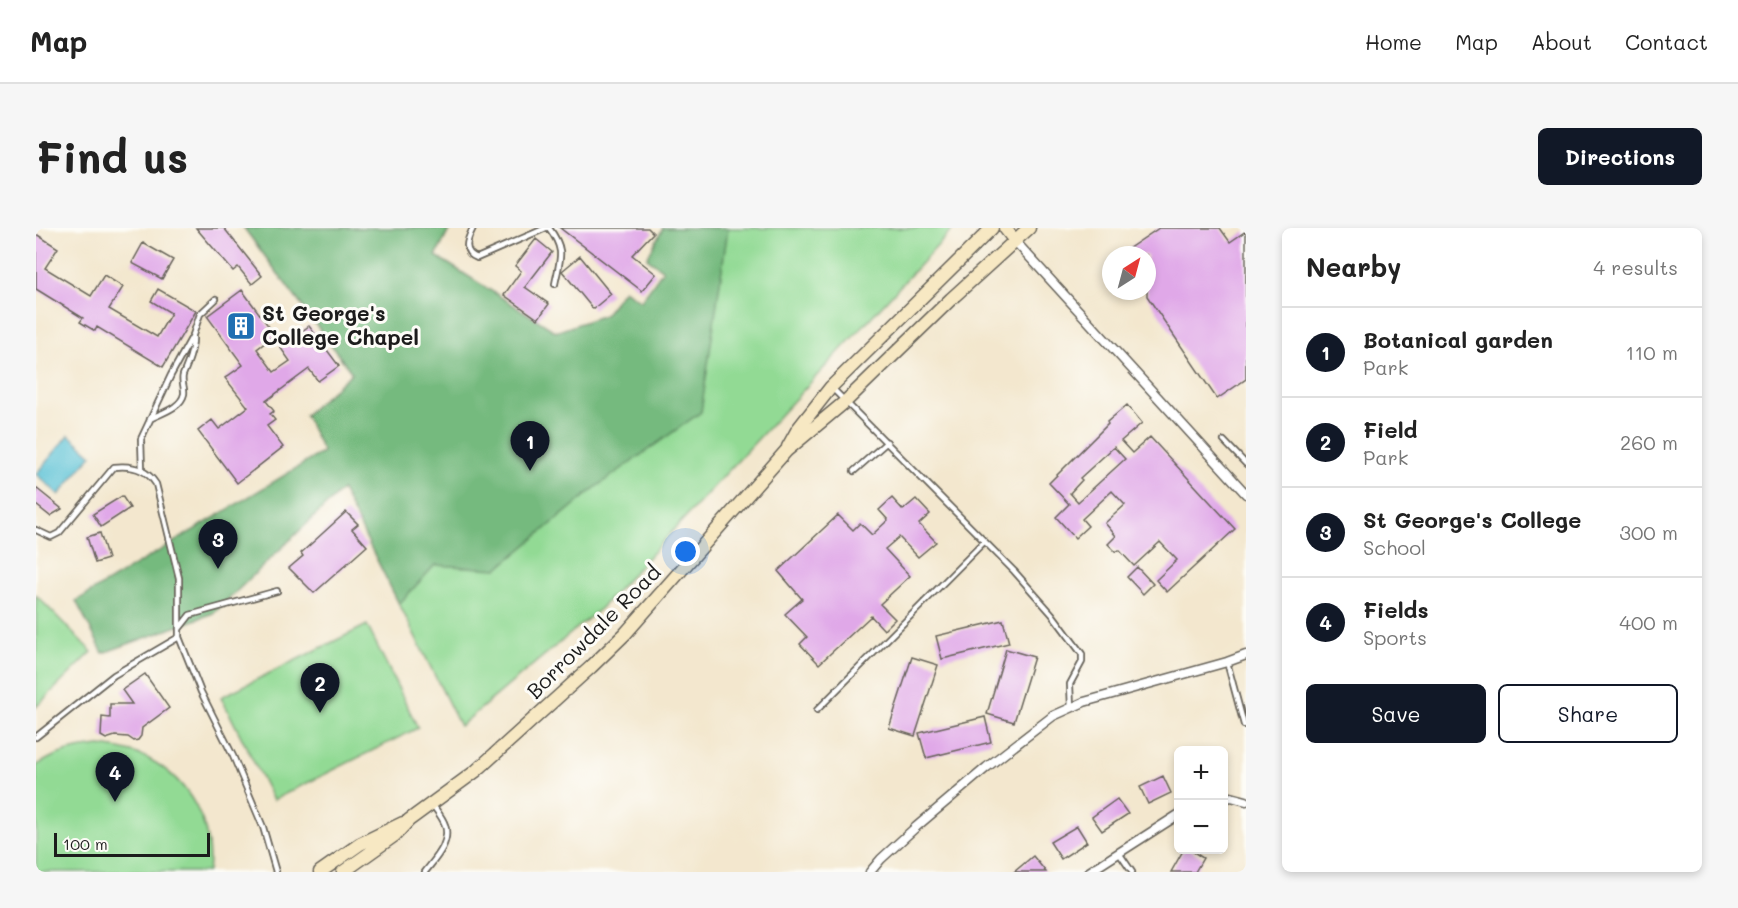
<!DOCTYPE html>
<meta charset="utf-8">
<style>
body{margin:0;font-family:Mali,sans-serif;background:#f6f6f6;color:#222}
.controls{position:absolute;right:18px;bottom:18px;display:grid;overflow:hidden;border-radius:9px;box-shadow:0 3px 9px #0003}
.controls button{width:54px;height:54px;display:grid;place-items:center;padding:0;border:0;border-bottom:2px solid #e0e0e0;background:#fff;color:#222;font:30px sans-serif}
.compass{position:absolute;left:1066px;top:18px;width:54px;height:54px;border-radius:50%;background:#fff;box-shadow:0 3px 9px #0003;rotate:36deg}
.scale{position:absolute;left:18px;bottom:15px;width:156px;box-sizing:border-box;padding-left:6px;border:3px solid #1c1c1c;border-top:0;font-size:16px;line-height:21px;white-space:nowrap;color:#1c1c1c;-webkit-text-stroke:4px #fdfcf7;paint-order:stroke}
.you{position:absolute;left:650px;top:324px;width:21px;height:21px;margin:-15px;border:4px solid #fff;border-radius:50%;background:#1a73e8;box-shadow:0 0 0 9px #1a73e833}
.badge{display:grid;place-items:center;width:39px;height:39px;border-radius:50%;background:#111827;color:#fff;font-size:20px;font-weight:700}
.pin{position:absolute;translate:-50% -50px;filter:drop-shadow(0 2px 3px #0008)}
.pin::after{content:'';position:absolute;top:32px;width:21px;height:18px;background:inherit;clip-path:polygon(0 0,100% 0,50% 100%)}
.list{margin:0;padding:0;list-style:none}
h2{display:flex;justify-content:space-between;align-items:center;height:78px;margin:0;padding:0 24px;font-size:26px}
h2 small{font-size:20px;font-weight:400;color:#767676}
.list li{display:grid;grid-template-columns:39px 1fr auto;gap:18px;align-items:center;box-sizing:border-box;height:90px;padding:0 24px;border-top:2px solid #e0e0e0}
.list b{display:block;font-size:22px;white-space:nowrap}
.list p{margin:0;font-size:20px;white-space:nowrap;color:#767676}
.list em{font-size:20px;font-style:normal;color:#767676}
.actions{display:flex;gap:12px;padding:18px 24px}
.actions a{flex:1;padding:14px 0;border:2px solid #111827;border-radius:9px;text-align:center;font-size:21px;color:#111827}
.actions .main{background:#111827;color:#fff}
.map{position:relative;flex:none;width:1210px;height:644px;overflow:hidden;border-radius:9px}
header{display:flex;align-items:center;gap:36px;box-sizing:border-box;height:84px;padding:0 30px;background:#fff;border-bottom:2px solid #e0e0e0}
header strong{font-size:28px}
nav{display:flex;gap:33px;margin-inline-start:auto;font-size:21px}
.intro{display:flex;align-items:center;justify-content:space-between;box-sizing:border-box;height:144px;padding:0 36px}
h1{margin:0;font-size:42px}
.button{padding:15px 27px;border-radius:9px;background:#111827;color:#fff;font-size:21px;font-weight:700}
main{display:flex;gap:36px;padding:0 36px}
aside{flex:1;background:#fff;border-radius:9px;box-shadow:0 3px 9px #0003}
.map>svg:first-child{display:block}
.green{fill:#92da94;stroke:#577b58;stroke-width:1.5}
.forest{fill:#75ba7e;stroke:#486b4d;stroke-width:1.5}
.water{fill:#58c1d5;stroke:#3a6e78;stroke-width:1.5}
.building{fill:#e0a8e8;fill-rule:evenodd}
.lines{fill:none;stroke-linecap:round;stroke-linejoin:round}
.lane-casing{stroke:#67635a;stroke-width:8}
.street-casing{stroke:#67635a;stroke-width:11}
.secondary-casing{stroke:#67635a;stroke-width:15}
.lane{stroke:#fff;stroke-width:4.5}
.street{stroke:#fff;stroke-width:8}
.secondary{stroke:#f7e8c3;stroke-width:12}
.labels{text-anchor:middle;stroke-width:6;stroke-linejoin:round;paint-order:stroke}
.poi-label{font-size:21px;font-weight:bold;fill:#1c1c1c;stroke:#fdfcf7;text-anchor:start}
.street-label{font-size:21px;fill:#1c1c1c;stroke:#fdfcf7}
</style>
<header>
<strong>Map</strong>
<nav><a>Home</a><a>Map</a><a>About</a><a>Contact</a></nav>
</header>
<div class="intro"><h1>Find us</h1><a class="button">Directions</a></div>
<main>
<div class="map">
<svg width="1210" height="644" viewBox="0 0 1210 644">
<rect width="100%" height="100%" fill="#fdfcf7"/>
<filter id="ink" filterUnits="userSpaceOnUse"><feTurbulence type="fractalNoise" baseFrequency=".0167" numOctaves="2"/><feDisplacementMap in="SourceGraphic" scale="12" xChannelSelector="R" yChannelSelector="G"/><feConvolveMatrix kernelMatrix="1 2 1 2 8 2 1 2 1" color-interpolation-filters="sRGB"/></filter>
<filter id="wash" filterUnits="userSpaceOnUse"><feTurbulence type="fractalNoise" baseFrequency=".008" numOctaves="4" result="noise"/><feDisplacementMap in="SourceGraphic" scale="24" xChannelSelector="R" yChannelSelector="G"/><feGaussianBlur stdDeviation="1.35" result="paint"/><feColorMatrix in="noise" values="0 0 0 0 0 0 0 0 0 0 0 0 0 0 0 0 0 1.4 0 .05"/><feComposite in="paint" operator="in"/></filter>
<g filter="url(#wash)">
<rect width="100%" height="100%" fill="#f3e7ce"/>
<path class="green" d="M208 0H414L400 28 520 104 568 87 588 62 605 73 627 42 611 30 627 0H918L565 380 424 498 269 187 316 145Z
M0 367 56 424 0 479Z
M331 397 382 500 237 572 185 469Z
M64 518C81 520 98 523 113 531 154 553 178 598 172 644H0V538C21 524 40 520 64 518Z"/>
<path class="forest" d="M208 0H414L400 28 520 104 568 87 588 62 605 73 627 42 611 30 627 0H692L665 184 560 259 461 341 399 337 363 376 306 262 178 385 67 425 40 373 287 224 269 187 316 145Z"/>
<path class="water" d="M33 207 56 227 23 267 0 246Z"/>
<g id="blocks">
<path class="building" d="M160 0H188L226 48 216 56 202 39 197 43Z
M524 0H612L617 5 596 27 620 46 606 63Z
M1123 0H1184L1194 14 1210 3V151L1181 171 1111 68V27H1083Z
M0 6 22 20 9 40 55 68 68 47 87 59 73 81 121 109 135 85 115 73 122 61 160 83 127 139 61 99 59 103 44 94 47 90 0 61Z
M500 11 516 24 489 59 513 76 502 91 468 67 485 43 479 38Z
M107 15 137 32 126 51 96 35Z
M544 28 575 66 557 81 526 43Z
M206 62 239 107 221 121 238 144 254 133 244 119 273 98 303 138 282 153 273 141 230 173 238 183 234 186 239 192 231 198 247 219 201 255 162 203 176 192 183 201 212 179 189 150 207 137 171 88Z
M1091 177 1106 195 1085 213 1096 225 1114 209 1199 301 1131 364 1120 352 1141 332 1124 314 1098 338 1083 322 1080 324 1072 316 1080 308 1069 295 1089 277 1076 263 1046 291 1052 298 1039 310 1020 289 1033 276 1013 255 1072 196 1071 194ZM1078 219 1089 231 1042 274 1034 265 1046 252 1044 250Z
M0 260 26 281 14 288 0 277Z
M86 268 94 280 65 299 57 286Z
M856 270 867 282 880 271 894 286 883 296 900 314 882 329 863 309 849 321 874 348 844 376 859 391 848 402 835 388 783 436 764 416 771 409 749 386 766 371 742 343 802 287 817 302 824 295 836 307 852 292 843 282Z
M310 284 322 296 316 301 331 318 278 365 253 340 267 328 265 325Z
M64 305 72 331 59 335 51 309Z
M1101 339 1117 356 1107 366 1091 349Z
M967 392 973 415 906 431 900 408Z
M970 421 998 429 978 494 951 486Z
M876 429 902 437 879 508 853 500Z
M109 446 133 480 106 500 105 508 102 512 98 513 92 509 79 508 70 511 65 508 66 489 74 490V476H96L86 462Z
M949 489 955 514 890 530 883 505Z
M1127 548 1135 565 1112 576 1104 559Z
M1081 571 1092 586 1066 603 1056 589Z
M1041 598 1051 614 1025 631 1014 614Z
M1148 621H1153L1167 630 1159 644H1135Z
M997 628 1010 644H978Z"/>
</g>
</g>
<g filter="url(#ink)">
<use href="#blocks" fill-opacity="0" stroke="#67635a" stroke-width="1.5"/>
<g class="lines">
<g class="lane-casing">
<path id="lane" d="M437 0C431 12 426 24 441 30L510 0
M513 0C530 23 524 30 519 56
M795 159 978 343 1016 386 1046 426V434L1034 456 1035 480
M114 191C125 185 145 180 148 166 149 159 145 154 147 147 152 135 157 123 157 110
M1188 213 1210 236
M106 242 105 211 135 147 157 107 164 86 180 71
M818 243 851 214
M0 302 15 309 23 305 78 239C95 237 110 240 120 256L143 350V409L165 464 197 528 227 599 240 644
M143 401 154 387 241 363
M1191 434 1208 497
M781 482 948 314
M0 509 78 447 143 409
M1083 625 1096 644
M389 644C399 631 415 615 409 597 407 590 400 582 396 576"/>
</g>
<g class="street-casing">
<path id="street" d="M979 13 1210 266
M1188 571 1195 569 1210 573
M834 644 845 631 880 599 951 539 1017 488 1048 474 1191 434 1210 427
M1053 644 1142 587"/>
</g>
<g class="secondary-casing">
<path id="secondary" d="M969 0 979 13
M752 219 762 201 795 159 956 0
M284 644 324 616 367 595
M307 644 359 607 373 592 440 543 555 439 589 406 750 223 810 173 915 71 993 0"/>
</g>
<use href="#lane" class="lane"/>
<use href="#street" class="street"/>
<use href="#secondary" class="secondary"/>
</g>
</g>
<defs>
<g id="building-square" transform="scale(1.5)"><rect x="-9" y="-9" width="18" height="18" rx="4" fill="#1f6fb2" stroke="#fdfcf7"/><path d="M-4-6H4V6H1V3H-1V6H-4ZM-2.5-4.3h1.7v1.8h-1.7ZM.8-4.3h1.7v1.8H.8ZM-2.5-1h1.7V.8h-1.7ZM.8-1h1.7V.8H.8Z" fill="#fff"/></g>
</defs>
<g fill-rule="evenodd">
<use href="#building-square" x="205" y="98"/>
</g>
<g class="labels">
<g class="poi-label">
<text x="226" y="93">St George's<tspan x="226" dy="24">College Chapel</tspan></text>
</g>
<g class="street-label">
<text transform="translate(558 404) rotate(-45)" y="7">Borrowdale Road</text>
</g>
</g>
</svg>
<div class="controls">
<button>+</button>
<button>−</button>
</div>
<svg class="compass" viewBox="-18 -18 36 36"><path d="M0-13l5 13h-10z" fill="#e53935"/><path d="M0 13l5-13h-10z" fill="#767676"/></svg>
<div class="scale">100 m</div>
<div class="you"></div>
<div class="pin badge" style="left:494px;top:243px">1</div>
<div class="pin badge" style="left:284px;top:485px">2</div>
<div class="pin badge" style="left:182px;top:341px">3</div>
<div class="pin badge" style="left:79px;top:574px">4</div>
</div>
<aside>
<h2>Nearby<small>4 results</small></h2>
<ul class="list">
<li><span class="badge">1</span><div><b>Botanical garden</b><p>Park</p></div><em>110 m</em></li>
<li><span class="badge">2</span><div><b>Field</b><p>Park</p></div><em>260 m</em></li>
<li><span class="badge">3</span><div><b>St George's College</b><p>School</p></div><em>300 m</em></li>
<li><span class="badge">4</span><div><b>Fields</b><p>Sports</p></div><em>400 m</em></li>
</ul>
<div class="actions"><a class="main">Save</a><a>Share</a></div>
</aside>
</main>
